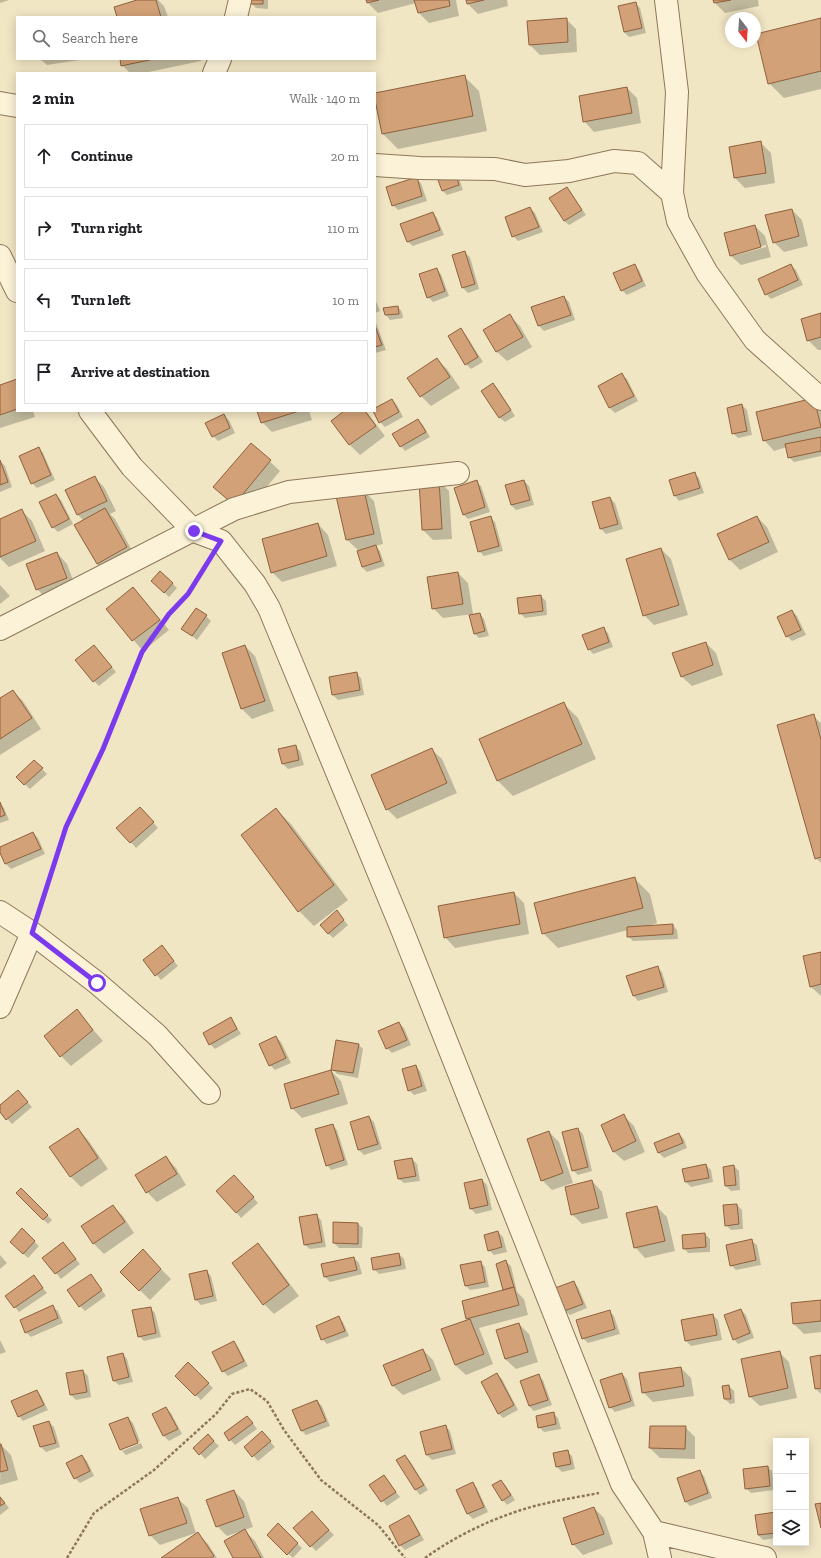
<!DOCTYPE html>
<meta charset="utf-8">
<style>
body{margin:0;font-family:"Zilla Slab",serif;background:#f6f6f6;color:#202124}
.controls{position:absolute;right:12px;bottom:12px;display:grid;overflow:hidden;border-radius:0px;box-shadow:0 2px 10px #0003}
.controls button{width:36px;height:36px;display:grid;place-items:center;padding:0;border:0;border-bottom:1px solid #e0e0e0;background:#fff;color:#202124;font:20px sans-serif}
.compass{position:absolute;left:725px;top:12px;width:36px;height:36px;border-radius:50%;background:#fff;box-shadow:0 2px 10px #0003;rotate:163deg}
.stop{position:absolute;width:12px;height:12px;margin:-9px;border:3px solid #7c3aed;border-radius:50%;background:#fff}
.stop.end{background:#7c3aed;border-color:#fff;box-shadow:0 1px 4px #0008}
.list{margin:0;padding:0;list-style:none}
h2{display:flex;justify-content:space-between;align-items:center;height:52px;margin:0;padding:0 16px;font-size:17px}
h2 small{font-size:13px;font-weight:400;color:#757577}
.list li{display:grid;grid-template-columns:26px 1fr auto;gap:12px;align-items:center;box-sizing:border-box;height:64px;margin:0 8px 8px;padding:0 8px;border:1px solid #e0e0e0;border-radius:0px}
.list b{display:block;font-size:15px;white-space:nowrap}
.list em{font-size:13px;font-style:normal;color:#757577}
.icon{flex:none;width:22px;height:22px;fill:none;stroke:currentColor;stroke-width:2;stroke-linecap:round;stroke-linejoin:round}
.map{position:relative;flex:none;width:821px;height:1558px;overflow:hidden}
.search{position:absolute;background:#fff;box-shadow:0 2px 10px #0003;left:16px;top:16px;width:360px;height:44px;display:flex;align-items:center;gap:10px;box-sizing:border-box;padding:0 14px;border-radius:0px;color:#757577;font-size:15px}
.panel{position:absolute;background:#fff;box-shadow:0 2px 10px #0003;left:16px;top:72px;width:360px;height:340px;border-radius:0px}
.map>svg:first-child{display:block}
.shadow{fill:#0003;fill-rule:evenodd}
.building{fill:#d2a177;stroke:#8f613c}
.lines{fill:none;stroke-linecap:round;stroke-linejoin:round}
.street-casing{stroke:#8e7759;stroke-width:24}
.path{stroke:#8e7759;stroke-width:2.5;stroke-dasharray:3 2;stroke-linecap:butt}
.street{stroke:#fbf2d8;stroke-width:22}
.route{stroke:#7c3aed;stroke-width:5}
</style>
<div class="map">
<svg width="821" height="1558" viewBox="0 0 821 1558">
<rect width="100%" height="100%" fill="#f1e6c4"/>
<path class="shadow" d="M0 0H9L0 3Z
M141 0H158L164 6 168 17H118Z
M251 0H268V9L256 8 251 3Z
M367 0H456L459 16 429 23 419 13 416 3 378 13 368 3Z
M467 0H507L508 6 478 14 468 4Z
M714 0H758L759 6 725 13 715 3Z
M635 3 640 8 646 33 629 37 624 32 619 6Z
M566 19 576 29 577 52 540 55 530 45Z
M821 19V89L784 98 769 83Z
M40 59H86L47 65Z
M121 59H200L201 61 144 73H130L122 65Z
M464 76 479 91 487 131 398 149 383 134 375 94Z
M627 88 637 98 641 123 594 132 584 121Z
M760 142 771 153 775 183 745 188 735 178 731 147Z
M455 176 460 181 463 190 447 195 442 190Z
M416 179 421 183 427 201 398 210 393 205Z
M567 188 571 193 586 215 569 225 564 221Z
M530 208 535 213 543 232 518 241 513 236Z
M792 210 802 220 808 246 784 252 774 242Z
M433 213 437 218 444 235 413 246 408 242Z
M755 226 765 236 771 257 741 265 730 255ZM766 245V247L736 255V253Z
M465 253 470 257 479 289 468 293 463 288Z
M634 265 639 270 646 286 627 295 622 290Z
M791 265 796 270 803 285 771 299 766 294Z
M436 269 441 274 449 296 433 302 428 297Z
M564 297 569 302 575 320 544 331 539 326 532 308Z
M375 299 380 311 375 313Z
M398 307 402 312 403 318 390 320 386 315 384 309Z
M821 314V350H818L808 340Z
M510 316 520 326 532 347 507 361 496 351Z
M375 320 386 350 375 353Z
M461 330 466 335 483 362 471 369 466 364Z
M437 359 447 369 460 388 431 406 421 396Z
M622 375 627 379 638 401 615 413 610 408 600 386Z
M17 381V411H33L35 417 0 428V386Z
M493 384 498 389 515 416 505 422 500 418Z
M814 399 821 407V456L794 462 789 457 787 447 774 451 764 440Z
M392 400 397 405 403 417 385 427 380 422 374 411 375 409Z
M742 405 747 410 752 435 738 438 733 433Z
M258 411H309L312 420 272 432 262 422Z
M346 411H366L385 436 360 455 350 445 332 421Z
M224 415 229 420 235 433 218 441 213 436Z
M418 420 423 425 430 437 405 451 401 446Z
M251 444 280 471 244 514 214 487Z
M39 448 43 453 55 480 37 488 32 483Z
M0 461 5 466 12 487 0 492Z
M694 473 699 478 704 493 679 501 675 496Z
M94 477 104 487 116 511 110 514 115 519 136 558 107 574 97 564 84 521 78 515 67 491Z
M439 481 449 491 452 539 433 540 423 530Z
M524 481 529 486 534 505 516 510 511 505Z
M476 482 481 486 490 512 468 519 463 514Z
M364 491 374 501 383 544 375 546 380 551 385 566 367 572 362 567 359 551 347 540 338 497Z
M56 495 61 500 73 524 58 532 53 527Z
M610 498 615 503 623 529 606 534 601 529 593 503Z
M22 511 32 521 45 551 9 567 0 558V520Z
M490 517 495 522 503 551 484 556 479 551Z
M757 517 767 527 778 552 740 570 730 560Z
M318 524 328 535 337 566 282 582 272 572Z
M661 549 671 559 688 615 654 625 644 615Z
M57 553 67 564 76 588 47 599 37 589Z
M458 573 468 583 473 614 443 618 433 608Z
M172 583 177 588 169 597 158 586Z
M0 585 10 596 0 604Z
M133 589 143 599 169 630 143 651 107 610Z
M541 596 546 601 547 615 525 618 520 613Z
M792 611 797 616 806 635 792 641 787 636Z
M480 614 484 619 489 636 479 638 474 633Z
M206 616 211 621 197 640 183 629Z
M603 628 608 633 613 647 593 654 589 649Z
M706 643 716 653 723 675 692 686 681 676Z
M245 646 255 656 274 711 252 719 242 709 223 654Z
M99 651 116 672 99 686 94 681Z
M356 673 361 678 364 695 338 700 333 695Z
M13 691 23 701 41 729 0 755V699Z
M563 703 578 718 596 759 513 796 498 781 480 740Z
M813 716 821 723V863L816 858Z
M295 746 300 751 304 765 288 769 283 764Z
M431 749 442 759 457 793 397 819 387 809Z
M34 761 47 774 30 789 17 777Z
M0 803 4 808 9 820 0 823Z
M276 809 291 824 348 900 314 926 299 911 242 835Z
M145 813 158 828 136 848 118 828Z
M33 833 38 838 45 854 11 869 6 864 0 848Z
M635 879 650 894 657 923 645 927 673 925 677 930 678 939 633 941 628 936V930L558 948 543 933Z
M514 893 524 903 529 934 455 948 445 937Z
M341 917 348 925 333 938 328 933Z
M166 951 178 966 161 980 144 960Z
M821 953V996L810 986Z
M657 968 662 972 668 992 638 1001 634 996Z
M77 1011 103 1041 71 1066 61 1056Z
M231 1019 235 1024 241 1034 215 1049 210 1044Z
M399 1023 404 1028 411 1045 392 1053 387 1048Z
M276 1037 281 1042 291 1063 275 1070 270 1065Z
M358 1044 363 1049 358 1078 337 1074 332 1069Z
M416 1066 420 1071 427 1091 414 1095 409 1090Z
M331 1071 341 1081 348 1104 302 1118 292 1108Z
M22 1096 32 1107 12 1124 0 1111V1106Z
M624 1116 634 1126 645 1152 624 1161 613 1151Z
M369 1117 374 1122 382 1149 364 1155 359 1150 351 1123Z
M332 1125 337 1130 348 1165 331 1170 327 1165Z
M78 1129 88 1140 108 1169 81 1187 71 1177 51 1147Z
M578 1129 583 1134 592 1171 578 1175 573 1170Z
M549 1132 559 1142 573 1183 552 1190 542 1180Z
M679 1134 684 1139 687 1148 664 1158 659 1153Z
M166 1157 176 1168 186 1185 157 1202 147 1192Z
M412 1159 417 1164 420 1181 404 1183 399 1179Z
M706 1165 711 1170 713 1182 691 1187 686 1182Z
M734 1166 739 1171 740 1190 731 1191 726 1186 724 1168Z
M482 1180 487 1185 492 1210 476 1214 471 1209 465 1184Z
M592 1181 602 1192 608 1218 582 1224 572 1214Z
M239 1182 258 1203 241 1218 218 1191Z
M21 1189 52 1220 48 1224 17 1193Z
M737 1205 742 1210 743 1229 731 1230 726 1225Z
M113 1206 123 1216 134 1233 104 1254 94 1244 82 1226Z
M657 1207 667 1217 675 1251 645 1258 635 1247Z
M316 1215 321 1220 326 1247 310 1249 305 1245Z
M358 1224 363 1228 362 1248H339L334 1243Z
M22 1230 39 1246 28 1258 11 1242Z
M498 1232 503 1237 507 1252 494 1255 489 1250Z
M705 1234 710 1239V1252L688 1253 684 1248Z
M752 1241 757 1245 761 1265 736 1270 731 1265Z
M63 1243 80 1264 61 1279 44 1258Z
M258 1245 268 1255 299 1296 274 1314 264 1304Z
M143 1251 171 1279 150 1300 121 1272Z
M399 1254 404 1259 406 1269 379 1274 374 1269Z
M0 1255 7 1263 0 1269Z
M354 1258 359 1263 362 1274 330 1282 325 1277 322 1265Z
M480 1262 485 1267 489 1287 470 1290 466 1286Z
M506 1262 511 1266 517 1292 524 1299 528 1315 479 1328 493 1364 466 1375 455 1365 468 1320 463 1302 504 1291Z
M206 1271 211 1276 217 1301 201 1305 196 1300 190 1275Z
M91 1275 106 1296 85 1311 80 1306Z
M33 1276 47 1293 19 1312 15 1307Z
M573 1282 578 1287 587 1308 570 1315 565 1311Z
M821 1301V1332L804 1334 794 1324Z
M53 1307 58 1311 63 1323 31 1337 26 1332Z
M150 1308 155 1313 161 1337 144 1341 139 1336Z
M741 1310 746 1315 754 1338 738 1344 734 1339Z
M609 1311 614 1316 620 1334 588 1343 583 1338Z
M713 1315 718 1320 722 1340 691 1346 686 1341Z
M338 1317 343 1322 349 1336 327 1344 322 1339Z
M519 1324 529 1334 538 1362 516 1369 505 1359Z
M0 1340 6 1352 0 1354Z
M233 1342 238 1347 248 1366 228 1376 223 1371Z
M423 1350 433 1360 441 1380 403 1395 392 1385Z
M779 1352 789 1362 797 1398 760 1406 749 1396Z
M123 1354 127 1359 133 1382 119 1385 114 1381Z
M821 1356V1394L816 1389 811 1358Z
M188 1364 213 1388 201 1400 176 1376Z
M681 1368 691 1378 694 1396 653 1402 643 1392Z
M83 1371 88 1376 91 1397 76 1400 71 1395Z
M497 1374 502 1379 518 1410 503 1418 498 1413Z
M622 1374 627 1379 635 1406 615 1412 610 1407Z
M538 1376 543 1380 552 1405 534 1411 529 1406Z
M729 1386 734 1391 735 1403 730 1404 725 1399 724 1387Z
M36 1391 41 1396 48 1410 23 1421 19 1416Z
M317 1401 322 1406 330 1426 306 1435 301 1430Z
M166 1408 171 1413 182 1434 169 1441 164 1436 153 1415Z
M553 1413 558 1418 561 1429 544 1432 539 1427Z
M128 1418 133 1423 140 1441 122 1449V1451L141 1443 143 1448 126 1455 121 1450 111 1425Z
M49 1422 54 1427 60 1447 46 1452 41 1447 34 1427Z
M252 1422 257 1429 235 1445 225 1434Z
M446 1427 450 1431 456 1454 432 1460 427 1455 421 1433Z
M685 1427 695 1437V1459L660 1458 650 1448Z
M208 1436 219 1446 205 1459 195 1448Z
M267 1438 275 1447 258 1461 245 1447Z
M1 1445 11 1455 18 1480 0 1485Z
M567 1451 572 1456 575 1469 562 1472 557 1467Z
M82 1456 87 1461 94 1476 80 1483 75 1478 67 1463Z
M405 1456 410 1461 428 1490 420 1495 416 1490 397 1461Z
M767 1467 772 1471 774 1490 751 1493 746 1488Z
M699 1472 704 1476 712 1498 690 1506 685 1501Z
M384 1476 400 1497 387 1506 370 1485Z
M501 1481 506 1486 515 1500 507 1505 503 1500Z
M473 1483 477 1488 488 1512 473 1519 468 1514 458 1490Z
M234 1491 244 1501 253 1527 244 1530 255 1541 264 1558H234L242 1531 227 1536 217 1526Z
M0 1496 9 1508 0 1515Z
M177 1498 188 1508 196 1533 160 1545 150 1535Z
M594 1508 604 1518 613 1544 583 1555 573 1544Z
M312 1512 334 1535 316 1551 294 1528Z
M776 1513V1538L763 1540 758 1535Z
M409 1516 413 1521 424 1540 405 1550 400 1545Z
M278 1525 302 1548 293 1558 268 1535Z
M198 1534 208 1544 217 1558H162Z"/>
<path class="building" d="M137 0H156L161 17H117L114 7Z
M250 0H263V4H250Z
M366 0H379L367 3Z
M414 0H449L450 6 418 13Z
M466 0H484L467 4Z
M713 0H731L714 3Z
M636 2 642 28 624 32 618 6Z
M567 18 568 42 529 45 527 21Z
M821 18V71L768 84 756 34Z
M120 59H154L121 66Z
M465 75 473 116 382 134 375 100V93Z
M627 87 632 113 583 122 579 96Z
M761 141 766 173 734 178 729 147Z
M456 175 459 185 442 191 438 180Z
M417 177 422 196 392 206 386 187Z
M567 187 582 210 564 221 549 198Z
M530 207 539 227 512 237 505 217Z
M792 209 799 236 773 243 765 215Z
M433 212 440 230 407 242 400 224Z
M755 225 761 247 730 256 724 233Z
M465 251 475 284 462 288 452 255Z
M635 264 642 281 621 291 613 273Z
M791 264 798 280 765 295 758 279Z
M437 268 445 291 427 298 419 274Z
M564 296 571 315 538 326 531 307Z
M398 306 399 314 385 315 383 308Z
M821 313V337L807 341 801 319Z
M510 314 523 337 496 352 483 330Z
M375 326 382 345 375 347Z
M461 328 478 357 465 365 448 336Z
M437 358 450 377 420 397 407 378Z
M622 373 634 396 609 408 598 386Z
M17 379V409L0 415V385Z
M493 383 511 410 499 418 481 391Z
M814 398 821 427 763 441 756 412Z
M392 399 399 412 379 423 373 411H375V408Z
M742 404 747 431 732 434 727 408Z
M257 411H299L261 423Z
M344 411H365L376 426 349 445 331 421Z
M224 414 230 428 212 437 205 423Z
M418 419 426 432 400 447 392 434Z
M821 437V451L788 458 785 444Z
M251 443 271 460 234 505 213 487Z
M39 447 51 475 31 484 19 456Z
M0 460 8 482 0 485Z
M695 472 700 488 674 496 669 480Z
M95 476 107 501 77 515 65 490Z
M439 480 442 529 422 530 419 482Z
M477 480 485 507 463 515 454 488Z
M524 480 530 500 511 505 505 485Z
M364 490 374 534 346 540 336 496Z
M56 494 69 519 52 528 39 502Z
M610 497 618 524 600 529 592 502Z
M105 508 127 547 97 564 74 525Z
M22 509 36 541 0 557V519Z
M491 516 499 546 478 552 470 522Z
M757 516 769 542 729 560 717 534Z
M318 523 327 556 271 573 262 539Z
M376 545 381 561 362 567 357 551Z
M661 548 679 605 643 616 626 559Z
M57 552 67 578 36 590 26 564Z
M160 571 173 583 164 593 151 581Z
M458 572 463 604 432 609 427 577Z
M133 587 160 620 132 641 106 609Z
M541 595 543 611 519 614 517 598Z
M196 608 207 615 192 636 181 629Z
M792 610 801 630 786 637 777 617Z
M480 613 485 631 474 634 469 615Z
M604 627 609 642 588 650 582 635Z
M706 642 713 665 681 677 672 653Z
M94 645 112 667 93 682 75 660Z
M245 645 265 701 241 709 222 653Z
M357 672 360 690 332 695 329 677Z
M13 690 32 718 0 739V698Z
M564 702 582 744 497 781 479 739Z
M814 714 821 740V857L815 859 777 725Z
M296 745 299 760 282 764 278 749Z
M432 748 447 783 386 810 371 775Z
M34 760 43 768 24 785 16 777Z
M0 802 5 815 0 817Z
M140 807 154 822 130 843 116 828Z
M276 808 334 885 298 912 241 835Z
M33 832 41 849 5 864 0 853V847Z
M635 877 643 908 542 934 534 903Z
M514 892 520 924 444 938 438 906Z
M337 910 344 920 328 934 320 925Z
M673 924V934L627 937V927Z
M162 945 174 961 155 976 143 960Z
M821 952V984L810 987 803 956Z
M658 966 664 987 633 996 626 976Z
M77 1009 93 1030 60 1057 44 1036Z
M231 1017 237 1029 209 1045 203 1033Z
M399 1022 407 1040 386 1049 378 1031Z
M276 1036 286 1058 269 1066 259 1044Z
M336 1040 359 1044 353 1073 331 1070Z
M416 1065 422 1086 408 1091 402 1069Z
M331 1070 339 1094 291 1109 284 1084Z
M18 1090 28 1102 6 1120 0 1112V1105Z
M624 1114 636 1141 613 1152 601 1125Z
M369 1116 378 1144 358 1150 350 1122Z
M333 1124 344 1160 326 1166 315 1129Z
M78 1128 98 1158 70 1177 49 1147Z
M578 1128 588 1167 572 1171 562 1132Z
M549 1131 563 1173 541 1181 527 1139Z
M679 1133 683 1143 658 1153 654 1143Z
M166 1156 177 1174 146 1193 135 1175Z
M412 1158 416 1176 398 1179 394 1161Z
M706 1164 709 1178 685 1182 682 1169Z
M734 1165 736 1185 725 1186 723 1167Z
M234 1175 254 1197 236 1213 216 1191Z
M482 1179 488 1205 470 1209 464 1183Z
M592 1180 599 1208 571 1215 565 1187Z
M21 1188 48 1215 43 1220 16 1193Z
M737 1204 739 1224 725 1226 723 1205Z
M113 1205 125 1222 93 1244 81 1226Z
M657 1206 665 1241 634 1248 626 1213Z
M317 1214 322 1242 304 1245 299 1217Z
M333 1222 358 1223V1244L333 1243Z
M22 1228 35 1241 23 1254 10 1242Z
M498 1231 502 1247 488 1251 484 1235Z
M705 1233 706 1247 683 1249 682 1235Z
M752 1239 756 1260 730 1266 726 1245Z
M63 1242 76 1259 55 1274 42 1258Z
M258 1243 289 1285 263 1305 232 1263Z
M143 1249 161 1269 139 1291 120 1272Z
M399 1253 401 1265 373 1270 371 1258Z
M354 1257 357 1270 324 1277 321 1264Z
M506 1260 514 1287 503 1290 496 1264Z
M481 1261 485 1282 465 1286 460 1265Z
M207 1270 213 1296 195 1300 189 1274Z
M91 1274 102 1290 79 1307 67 1290Z
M34 1275 43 1288 14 1308 5 1296Z
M574 1281 583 1304 564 1311 555 1288Z
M514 1287 519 1305 466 1319 462 1301Z
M821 1300V1321L793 1324 791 1303Z
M53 1305 58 1318 25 1333 20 1320Z
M151 1307 156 1333 138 1337 132 1310Z
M741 1309 750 1333 733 1340 724 1315Z
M610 1310 615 1329 582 1339 576 1320Z
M713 1314 717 1335 685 1341 681 1320Z
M339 1316 345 1331 321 1340 316 1326Z
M470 1319 484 1354 455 1365 441 1329Z
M519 1323 528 1352 505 1359 496 1330Z
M234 1341 244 1361 222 1372 212 1352Z
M423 1349 431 1370 392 1386 383 1365Z
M780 1351 788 1388 749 1397 741 1359Z
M123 1353 129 1377 113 1381 107 1357Z
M821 1355V1388L815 1389 810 1357Z
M188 1362 209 1383 195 1396 175 1376Z
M681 1367 684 1386 642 1393 639 1373Z
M83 1370 87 1392 70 1395 66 1373Z
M497 1373 514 1405 498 1414 481 1382Z
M622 1373 631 1401 609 1408 600 1380Z
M539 1374 548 1400 529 1406 520 1381Z
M729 1385 731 1399H724L722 1386Z
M37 1390 44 1405 18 1417 11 1401Z
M317 1400 326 1421 301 1431 292 1410Z
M166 1407 178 1429 163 1436 152 1414Z
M554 1412 556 1424 538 1428 536 1416Z
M247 1416 253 1423 229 1441 224 1433Z
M128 1417 138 1443 120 1450 109 1424Z
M49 1421 56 1443 40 1447 33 1426Z
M446 1425 452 1449 426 1455 420 1432Z
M650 1426H686L685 1449 649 1448Z
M262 1431 271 1441 252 1457 244 1447Z
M208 1434 214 1441 199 1455 193 1448Z
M0 1444H1L8 1470 0 1472Z
M568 1450 571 1464 556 1467 553 1453Z
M82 1455 90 1471 74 1479 66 1463Z
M405 1455 424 1485 415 1490 396 1460Z
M768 1466 770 1486 745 1489 743 1469Z
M700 1470 708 1493 685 1502 677 1478Z
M384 1475 396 1492 381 1502 369 1485Z
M501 1480 511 1495 502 1501 492 1485Z
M473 1482 484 1507 467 1514 456 1490Z
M234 1490 244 1517 216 1527 206 1500Z
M0 1497 5 1503 0 1506Z
M178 1497 187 1523 149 1536 140 1509Z
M821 1503V1528L815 1504Z
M594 1507 604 1534 572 1545 563 1518Z
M312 1511 329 1530 310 1547 293 1528Z
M776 1512V1533L758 1535 755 1515Z
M409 1515 420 1535 399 1546 389 1526Z
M278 1523 298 1543 287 1555 267 1535Z
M245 1529 261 1558H233L224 1541Z
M198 1532 214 1556 211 1558H161Z"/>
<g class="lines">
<g class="street-casing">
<path id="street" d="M666 0 677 92 672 193 678 221 707 273 755 340 821 399
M236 17 240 0
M214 73 220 59
M0 103 17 106
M375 165 420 168 495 169 525 175 569 171 614 161 638 163 672 193
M0 256 17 291
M90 411 132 467 194 531 221 541 255 584 269 608 401 927 622 1484 654 1532 660 1558
M0 629 234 509 289 492 458 473
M0 912 32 933 97 983 157 1035 209 1093
M0 1007 32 933
M654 1532 765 1558"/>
</g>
<path class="path" d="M39 909 66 827 103 749 142 652 169 614 188 594 208 562
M67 1558 94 1513 154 1470 216 1414 232 1394 250 1389 267 1401 284 1430 321 1480 378 1525 405 1558
M425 1558C454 1537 487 1521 521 1510 546 1502 573 1498 599 1493"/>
<use href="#street" class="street"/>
</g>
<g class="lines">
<path class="route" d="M97 983 32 933 66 827 103 749 142 652 169 614 188 594 221 541 194 531"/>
</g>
</svg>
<div class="controls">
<button>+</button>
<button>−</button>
<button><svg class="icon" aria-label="layers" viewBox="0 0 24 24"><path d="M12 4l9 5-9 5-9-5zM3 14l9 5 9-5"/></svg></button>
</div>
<svg class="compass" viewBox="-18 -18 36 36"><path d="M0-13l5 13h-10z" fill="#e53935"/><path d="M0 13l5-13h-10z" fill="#757577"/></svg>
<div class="stop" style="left:97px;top:983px"></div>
<div class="stop end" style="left:194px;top:531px"></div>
<div class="search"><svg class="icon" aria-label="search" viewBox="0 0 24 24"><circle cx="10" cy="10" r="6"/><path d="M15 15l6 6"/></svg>Search here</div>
<section class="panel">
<h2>2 min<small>Walk · 140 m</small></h2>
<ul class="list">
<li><svg class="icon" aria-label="ahead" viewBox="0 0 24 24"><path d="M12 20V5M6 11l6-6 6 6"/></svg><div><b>Continue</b></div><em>20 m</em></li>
<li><svg class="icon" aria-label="right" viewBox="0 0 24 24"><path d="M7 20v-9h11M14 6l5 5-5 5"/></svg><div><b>Turn right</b></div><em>110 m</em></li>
<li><svg class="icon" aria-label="left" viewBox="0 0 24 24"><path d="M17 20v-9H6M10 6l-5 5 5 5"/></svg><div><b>Turn left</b></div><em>10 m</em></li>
<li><svg class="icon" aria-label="arrive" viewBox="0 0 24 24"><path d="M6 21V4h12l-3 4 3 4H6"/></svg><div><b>Arrive at destination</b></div></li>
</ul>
</section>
</div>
